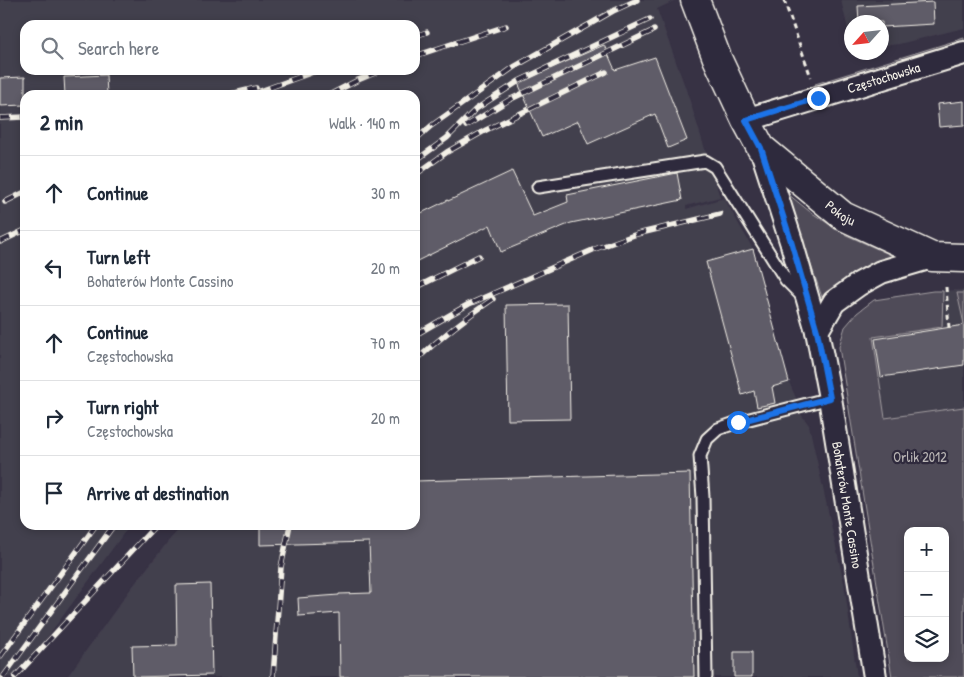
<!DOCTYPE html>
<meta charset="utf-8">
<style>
body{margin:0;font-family:"Patrick Hand",sans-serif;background:#f6f6f7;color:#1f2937}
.controls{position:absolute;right:15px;bottom:15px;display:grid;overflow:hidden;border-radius:10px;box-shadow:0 2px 8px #0003}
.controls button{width:45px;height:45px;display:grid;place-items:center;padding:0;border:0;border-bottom:1px solid #e0e1e3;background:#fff;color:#1f2937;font:25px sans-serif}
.compass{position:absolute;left:844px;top:15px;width:45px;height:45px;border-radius:50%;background:#fff;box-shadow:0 2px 8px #0003;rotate:243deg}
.stop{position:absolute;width:15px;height:15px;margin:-11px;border:4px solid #1a73e8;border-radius:50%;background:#fff}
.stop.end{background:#1a73e8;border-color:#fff;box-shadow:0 1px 5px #0008}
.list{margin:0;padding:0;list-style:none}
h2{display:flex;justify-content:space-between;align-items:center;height:65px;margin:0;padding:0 20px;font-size:21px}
h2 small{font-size:16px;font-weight:400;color:#747a83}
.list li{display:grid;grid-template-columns:32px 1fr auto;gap:15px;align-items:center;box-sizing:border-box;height:75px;padding:0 20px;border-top:1px solid #e0e1e3}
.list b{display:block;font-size:19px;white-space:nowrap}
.list p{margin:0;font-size:16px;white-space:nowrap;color:#747a83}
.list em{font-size:16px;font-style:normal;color:#747a83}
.icon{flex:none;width:28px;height:28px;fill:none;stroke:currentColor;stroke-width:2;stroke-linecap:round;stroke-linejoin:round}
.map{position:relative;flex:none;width:964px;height:677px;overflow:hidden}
.search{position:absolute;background:#fff;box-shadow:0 2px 8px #0003;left:20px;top:20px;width:400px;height:55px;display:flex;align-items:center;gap:12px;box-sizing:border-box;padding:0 18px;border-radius:15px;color:#747a83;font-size:19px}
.panel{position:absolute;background:#fff;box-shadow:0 2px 8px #0003;left:20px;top:90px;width:400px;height:440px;border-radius:15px}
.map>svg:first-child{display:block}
.built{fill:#433f4e;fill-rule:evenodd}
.green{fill:#504b59;stroke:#a29ea0;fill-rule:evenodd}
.building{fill:#5f5c67;stroke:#f4f1e8}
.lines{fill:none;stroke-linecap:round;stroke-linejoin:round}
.service-casing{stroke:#f4f1e8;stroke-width:15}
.minor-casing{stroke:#f4f1e8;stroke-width:26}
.tertiary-casing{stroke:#f4f1e8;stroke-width:31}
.path{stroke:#f4f1e8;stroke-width:3;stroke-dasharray:5 4;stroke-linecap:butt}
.service{stroke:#2f2a3d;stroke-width:11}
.minor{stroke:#2f2a3d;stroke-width:22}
.tertiary{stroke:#2f2a3d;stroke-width:28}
.rail-casing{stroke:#f4f1e8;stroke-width:5.5}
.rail{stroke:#2f2a3d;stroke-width:4;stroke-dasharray:11;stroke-linecap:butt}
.route{stroke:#1a73e8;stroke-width:6}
.labels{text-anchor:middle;stroke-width:4.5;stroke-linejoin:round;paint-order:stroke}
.street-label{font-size:14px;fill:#f4f1e8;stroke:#2f2a3d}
.park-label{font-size:14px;fill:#bbb7b6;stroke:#2f2a3d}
</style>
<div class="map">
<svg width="964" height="677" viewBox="0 0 964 677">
<rect width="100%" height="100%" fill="#373244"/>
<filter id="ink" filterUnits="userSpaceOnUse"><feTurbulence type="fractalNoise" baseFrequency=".02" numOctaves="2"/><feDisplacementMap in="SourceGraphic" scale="10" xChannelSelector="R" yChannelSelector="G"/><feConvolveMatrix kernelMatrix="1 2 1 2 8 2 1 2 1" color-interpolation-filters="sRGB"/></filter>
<g filter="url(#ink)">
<path class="built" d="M0 0H676L657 9 688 95 720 197 686 206V209L724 198 753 249 789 382 796 398 800 413 809 425 844 583 857 677H67L129 591 170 539 183 525H415V95H25V525H132L124 533 18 677H0ZM25 25H415V70H25Z
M841 0H964V28L899 44 882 46V22H852L851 42Z
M964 290V407L871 420 850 419 839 347 845 327 857 313 874 300 933 291Z"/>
<path class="green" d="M964 38V42L817 87 815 84Z
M788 194 809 211 844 234 891 255 892 257 823 300 805 248 784 198 785 195Z
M933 291H943L942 327 873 337 885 418 964 407V677H892L839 347 845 327 857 313 874 300ZM908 531H945V658H908Z
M957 293H964V324Z"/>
<path class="building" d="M933 2 934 24 882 27V22H859L858 6Z
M604 45 615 70 655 57 687 140 668 148 655 114 588 144 578 121 542 137 518 83Z
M106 75 107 95H65L64 77Z
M25 77V105L0 106V78Z
M964 101V125L939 127 937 104Z
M512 171 533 216 568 202 567 195 677 173 682 200 571 223 501 252 490 225 415 262V216L448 200V201Z
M753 249 789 382 772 387 775 403 757 407 754 391 742 395 706 262Z
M568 304 570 419 508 420 506 305Z
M964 325V365L881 377 875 339Z
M690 473 694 677H340L339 613 299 616 298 598 339 595V594L371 593 369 542 260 545V525H415V481Z
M210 584 212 675 133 677 132 646 177 645 176 585Z
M734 652H752V677H734Z"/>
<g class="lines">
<g class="service-casing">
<path id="service" d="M538 187 705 161 715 167 786 280 802 296
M706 677 703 497 700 456 707 439 718 429 738 422 830 398"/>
</g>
<g class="minor-casing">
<g id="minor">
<path id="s1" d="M746 120 964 53"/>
<path id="s2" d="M761 148 791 241 817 331 830 398 875 677"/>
<path d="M817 331 834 302 859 284 881 272 932 257"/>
</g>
</g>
<g class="tertiary-casing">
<g id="tertiary">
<path id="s3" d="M695 0 717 58 746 120 761 148 843 216 932 257 964 258"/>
</g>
</g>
<path class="path" d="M784 0 811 77
M946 287 949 328"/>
<use href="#service" class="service"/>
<use href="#minor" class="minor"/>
<use href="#tertiary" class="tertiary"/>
<g class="rail-casing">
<path id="rail" d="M415 36 427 32
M415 56 506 26
M226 95 256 88
M249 95 319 70
M329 95 358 80 382 70
M0 118 25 117
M466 126 509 100 654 30
M415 140 431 126 514 67 613 11 637 0
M415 161 447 138 476 109 519 81 650 19
M415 175 447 152 486 130 606 72
M5 202 25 192
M0 242 25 230
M415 288 479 256
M415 335 469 304 595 249 637 234 720 214
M415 361C440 338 465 318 493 299
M0 657 96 525
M3 677 114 525
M15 677 156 525
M273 677 281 567 290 525"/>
</g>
<use href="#rail" class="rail"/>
</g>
</g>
<g class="lines" filter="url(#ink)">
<path class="route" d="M738 422 830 398 817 331 791 241 761 148 746 120 818 98"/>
</g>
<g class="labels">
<g class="street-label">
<text dy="5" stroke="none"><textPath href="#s1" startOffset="144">Częstochowska</textPath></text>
<text dy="5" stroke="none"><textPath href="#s3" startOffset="265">Pokoju</textPath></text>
<text dy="5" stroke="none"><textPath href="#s2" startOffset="368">Bohaterów Monte Cassino</textPath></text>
</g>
<g class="park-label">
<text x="920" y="462">Orlik 2012</text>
</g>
</g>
</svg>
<div class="controls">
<button>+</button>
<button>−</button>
<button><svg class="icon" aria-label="layers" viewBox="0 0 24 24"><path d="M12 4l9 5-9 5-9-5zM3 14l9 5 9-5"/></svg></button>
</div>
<svg class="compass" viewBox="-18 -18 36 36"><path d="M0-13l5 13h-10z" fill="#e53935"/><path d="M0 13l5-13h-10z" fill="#747a83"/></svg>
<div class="stop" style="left:738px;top:422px"></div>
<div class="stop end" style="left:818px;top:98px"></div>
<div class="search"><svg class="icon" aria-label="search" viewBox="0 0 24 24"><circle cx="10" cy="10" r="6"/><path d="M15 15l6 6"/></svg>Search here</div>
<section class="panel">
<h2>2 min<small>Walk · 140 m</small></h2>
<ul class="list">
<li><svg class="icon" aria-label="ahead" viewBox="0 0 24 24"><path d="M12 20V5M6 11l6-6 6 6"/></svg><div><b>Continue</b></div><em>30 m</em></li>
<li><svg class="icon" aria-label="left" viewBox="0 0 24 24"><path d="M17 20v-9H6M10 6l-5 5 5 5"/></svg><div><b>Turn left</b><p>Bohaterów Monte Cassino</p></div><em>20 m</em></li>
<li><svg class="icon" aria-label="ahead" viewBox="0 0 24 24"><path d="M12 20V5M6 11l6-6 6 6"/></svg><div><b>Continue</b><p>Częstochowska</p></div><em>70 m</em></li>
<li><svg class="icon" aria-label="right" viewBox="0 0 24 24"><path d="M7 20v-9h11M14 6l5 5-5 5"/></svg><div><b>Turn right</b><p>Częstochowska</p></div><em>20 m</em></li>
<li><svg class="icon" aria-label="arrive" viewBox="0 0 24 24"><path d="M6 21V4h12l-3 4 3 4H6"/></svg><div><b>Arrive at destination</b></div></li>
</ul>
</section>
</div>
